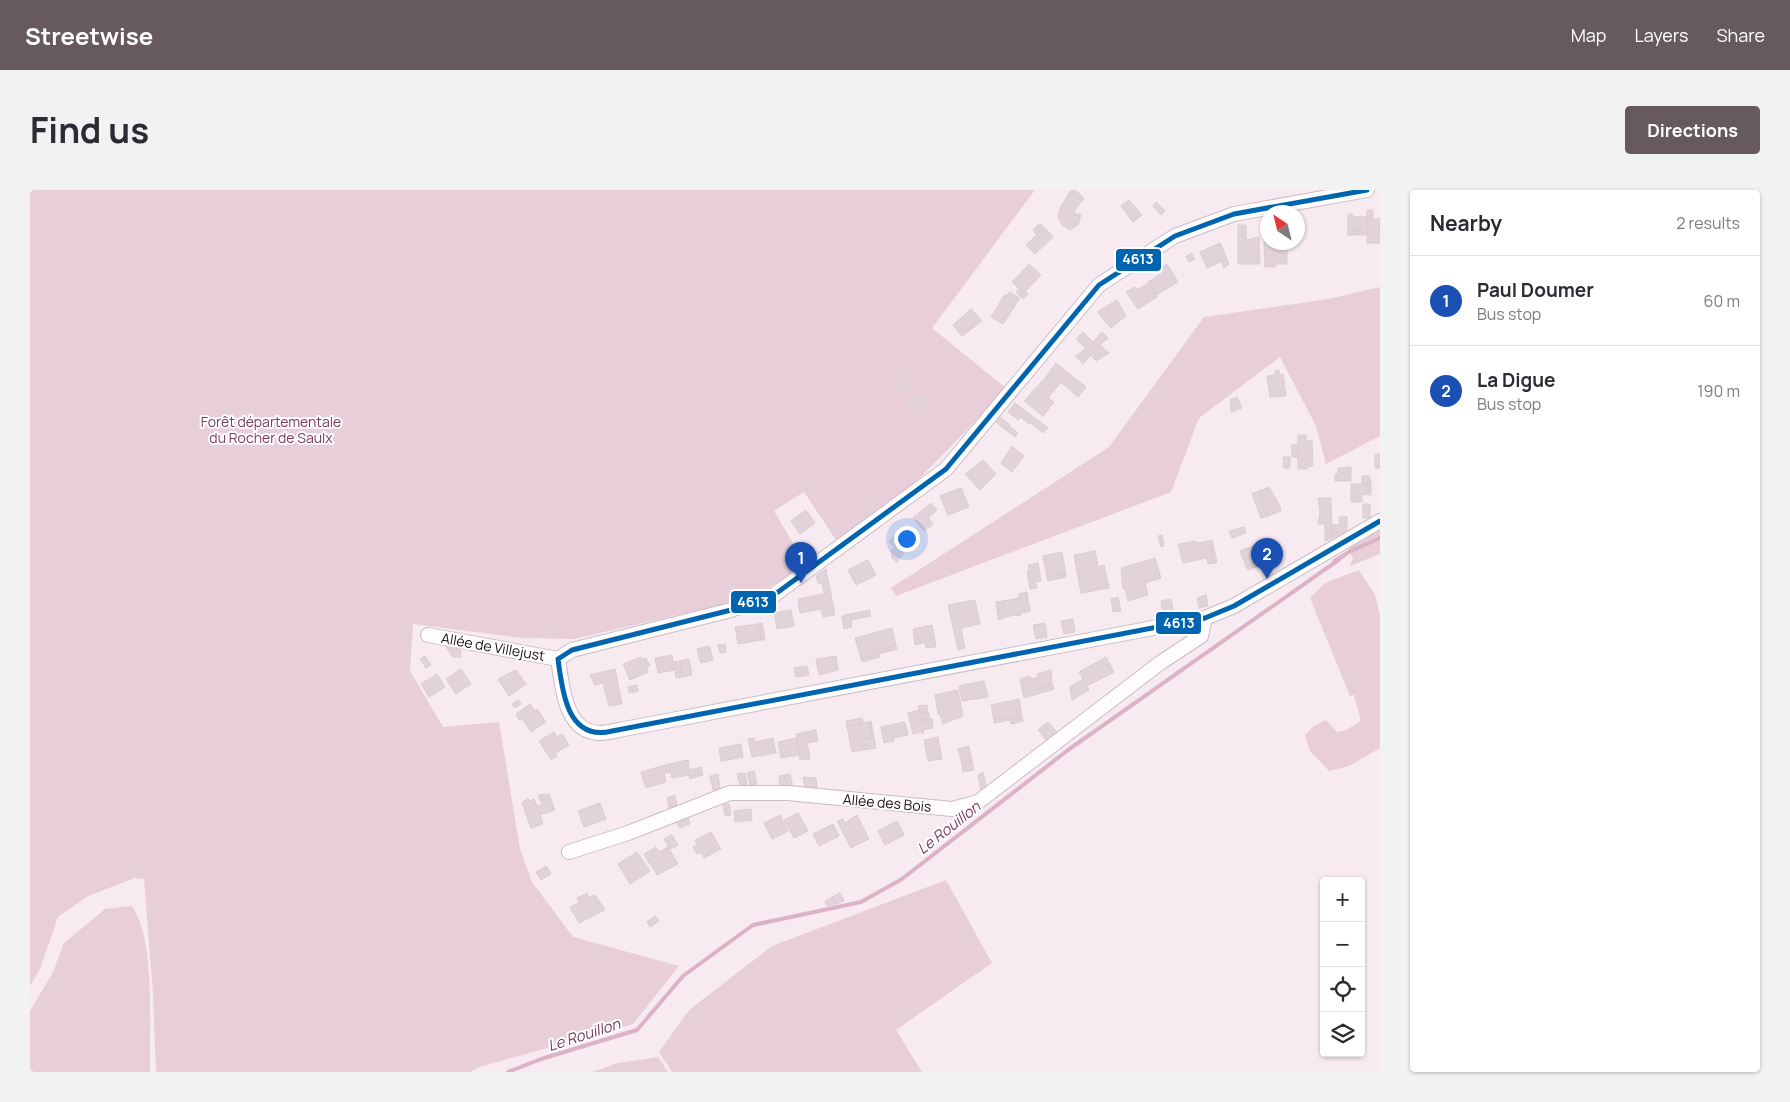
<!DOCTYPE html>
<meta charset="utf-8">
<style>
body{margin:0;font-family:Manrope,sans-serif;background:#f2f2f3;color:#2b2b33}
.controls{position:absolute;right:15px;bottom:15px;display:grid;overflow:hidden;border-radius:5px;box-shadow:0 1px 4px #0004}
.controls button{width:45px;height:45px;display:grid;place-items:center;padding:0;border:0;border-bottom:1px solid #e1e1e2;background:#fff;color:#2b2b33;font:25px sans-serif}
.compass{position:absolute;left:1230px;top:15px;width:45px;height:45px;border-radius:50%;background:#fff;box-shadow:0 1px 4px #0004;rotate:325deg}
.you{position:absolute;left:876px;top:348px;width:18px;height:18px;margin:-12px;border:4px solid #fff;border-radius:50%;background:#1a73e8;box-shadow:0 0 0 8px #1a73e833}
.badge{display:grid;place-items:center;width:32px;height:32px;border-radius:50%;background:#665a5f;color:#fff;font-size:16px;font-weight:700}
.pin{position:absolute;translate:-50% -41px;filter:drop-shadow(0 1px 2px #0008)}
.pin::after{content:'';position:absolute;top:26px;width:18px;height:15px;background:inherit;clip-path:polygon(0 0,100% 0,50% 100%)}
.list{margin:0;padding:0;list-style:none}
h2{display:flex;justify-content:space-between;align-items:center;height:65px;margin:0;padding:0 20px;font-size:21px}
h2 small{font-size:16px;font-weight:400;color:#7c7c81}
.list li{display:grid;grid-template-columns:32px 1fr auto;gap:15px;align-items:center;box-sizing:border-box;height:90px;padding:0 20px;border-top:1px solid #e1e1e2}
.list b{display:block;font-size:19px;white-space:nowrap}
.list p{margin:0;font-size:16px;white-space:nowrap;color:#7c7c81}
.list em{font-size:16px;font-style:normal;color:#7c7c81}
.icon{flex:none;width:28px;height:28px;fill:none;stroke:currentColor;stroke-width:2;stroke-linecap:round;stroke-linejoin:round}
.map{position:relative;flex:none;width:1350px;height:882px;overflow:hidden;border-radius:5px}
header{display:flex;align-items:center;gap:30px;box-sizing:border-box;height:70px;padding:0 25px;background:#665a5f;color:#fff}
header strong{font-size:24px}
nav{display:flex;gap:28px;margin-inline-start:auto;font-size:18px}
.intro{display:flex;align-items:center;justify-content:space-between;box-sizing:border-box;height:120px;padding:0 30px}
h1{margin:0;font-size:35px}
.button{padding:12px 22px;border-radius:5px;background:#665a5f;color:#fff;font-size:18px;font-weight:700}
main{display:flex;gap:30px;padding:0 30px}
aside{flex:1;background:#fff;border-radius:5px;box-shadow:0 1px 4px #0004}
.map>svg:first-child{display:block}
.green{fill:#e8ced9}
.water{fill:#dcb3c6}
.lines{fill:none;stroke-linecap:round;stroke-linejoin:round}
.stream{stroke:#dcb3c6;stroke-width:4}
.building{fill:#e2d2da;stroke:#dacdd3}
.street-casing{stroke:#cabdc3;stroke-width:16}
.street{stroke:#fefcfd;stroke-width:14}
.bus-1-casing{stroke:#fff;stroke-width:9}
.bus-1{stroke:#0065ae;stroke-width:5}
.labels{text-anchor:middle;stroke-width:4;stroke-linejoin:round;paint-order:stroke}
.park-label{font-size:14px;fill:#7c3a5d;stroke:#fff}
.street-label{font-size:14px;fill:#180c11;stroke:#fff}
.water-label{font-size:15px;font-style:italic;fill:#79385a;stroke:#fff}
.line-badge{stroke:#fff;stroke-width:2}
.badge-label{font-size:14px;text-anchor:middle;font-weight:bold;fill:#fff}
</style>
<header>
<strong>Streetwise</strong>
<nav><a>Map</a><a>Layers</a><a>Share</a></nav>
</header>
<div class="intro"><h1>Find us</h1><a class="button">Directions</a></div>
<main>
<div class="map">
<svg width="1350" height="882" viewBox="0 0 1350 882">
<rect width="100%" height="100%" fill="#f7eaf0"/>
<path class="green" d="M0 0H1005L902 138 977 199 880 298 806 350 774 302 744 321 776 375 721 408 544 449 492 448 383 434 380 481 413 537 469 532 490 659 502 692 543 747 649 776 603 834 449 877 440 882H126L123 803 114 689 105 688 58 706 28 727 10 779 0 796Z
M1350 97V246L1296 274 1286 236 1250 167 1169 228 1141 302 866 406 861 398 1079 257 1174 127 1299 109Z
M1350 337V364L1320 376 1323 368 1316 356Z
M1329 380 1345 405 1350 426V558L1319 576 1299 581 1280 561 1275 545 1284 536 1296 530 1307 542 1316 540 1331 531 1324 506 1329 504 1320 506 1280 408 1295 393Z
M916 690 962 773 866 840 892 882H642L629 862 659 820 742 756Z
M102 716C126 749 119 840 120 882H0V821L23 782 34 753 75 719Z
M628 867 638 882H562L588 873Z"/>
<path class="water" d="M1350 346V350L1319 364 1305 375 1302 370 1322 358Z"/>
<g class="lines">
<path class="stream" d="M478 882 511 869 607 840 653 786 723 735 831 712 872 689 1038 560 1307 371"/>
</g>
<path class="building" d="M1041 0H1045L1054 8 1045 20 1044 24H1051L1048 35 1040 40 1032 35 1028 26 1030 18Z
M1099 10 1112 25 1103 32 1091 16Z
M1126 12 1135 21 1131 25 1123 16Z
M1337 20H1343V30L1350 28 1349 53H1337Z
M1318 24H1322L1323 27H1337V45H1333V41H1323V45H1318Z
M1234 30H1238V44H1234Z
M1010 33 1014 37 1007 45 1003 40Z
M1208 35H1216V50L1229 47 1230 74H1208Z
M1014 37 1023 47 1005 64 996 55Z
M1323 41H1333V45H1323Z
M1234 52H1243L1245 56H1249V52H1257V74H1245V77H1235Z
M1190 53 1197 69 1177 78 1170 62Z
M1162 63 1165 69 1159 72 1156 66Z
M1197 69 1199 74 1194 78 1191 71Z
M999 74 1011 85 994 103 982 92Z
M1137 74 1148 92 1126 105 1118 92 1134 82 1131 78Z
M1119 93 1127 107 1108 119 1096 102 1105 97 1107 100Z
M989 99 998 104 993 109 986 102Z
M980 102 990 108 973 134 961 127 975 104 977 106Z
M1087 110 1096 126 1081 138 1067 122Z
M941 119 952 131 932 146 923 135Z
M1053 142 1063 152 1072 142 1078 148 1070 155 1079 163 1066 171 1061 165 1053 174 1045 166 1056 159 1046 149Z
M1026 173 1056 197 1048 207 1031 192 1027 197 1016 187Z
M1249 180 1250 185 1253 184 1256 206 1240 207 1237 186 1245 185V181Z
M1016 187 1027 197 1018 208 1024 212 1013 226 994 211Z
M874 190 881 197 872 206 865 199Z
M887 203 902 218 892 228 877 213Z
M1207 207 1212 218 1201 222 1200 210Z
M985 213 1018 238 1013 243 1001 233 999 234 991 227 988 230 978 222Z
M970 227 980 235 976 240 966 232Z
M979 236 988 243 985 247 976 240Z
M1268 245H1276V251L1282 250 1283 276 1277 277V279H1268Z
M1268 254V267H1262V255Z
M982 256 994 266 982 282 971 273Z
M1350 264V278H1345V265Z
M1253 267H1260V278H1254Z
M953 270 966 284 950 300 935 284Z
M1321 277V291H1305V284H1308V278Z
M1332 286H1340L1341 294H1332Z
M1321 294H1341V305L1332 304V312H1321Z
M1239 297 1250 316 1237 322 1229 301Z
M931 298 939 317 918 325 910 306Z
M1229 301 1238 326 1231 328 1222 304Z
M1288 308H1301L1302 348 1295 351V334H1288L1290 323Z
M901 313 907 320 898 328 903 334 894 341 883 328Z
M1333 314H1340V328H1333Z
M1250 316 1251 321 1238 326 1237 322Z
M776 320 785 333 770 344 761 331Z
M1309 327H1317V340L1311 344Z
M1301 335H1309V345L1302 348Z
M1214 337 1216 343 1202 348 1199 341Z
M870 338 878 344 873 350 880 355 867 372 862 368 861 361 865 356 859 352Z
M1132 345 1134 356 1131 357 1128 346Z
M1182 350 1187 372 1185 373 1179 351Z
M1166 351 1167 353 1179 351 1185 373 1178 374 1177 368 1153 373 1148 354Z
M1231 353 1238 370 1216 376 1210 361Z
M1065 361 1068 377 1074 375 1079 398 1051 403 1044 365Z
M1032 362 1036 384 1017 387 1013 366Z
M1125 368 1131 388 1115 393 1118 405 1098 411 1095 398 1093 399 1091 378Z
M838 370 846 385 826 395 818 380Z
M1228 372 1229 376 1218 380 1216 376Z
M1008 373 1011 391 1005 392 1007 398 1000 399 997 381 999 380 998 375Z
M796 379 805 425 793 427 791 419 770 423 768 409 794 404 792 393H788L786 386Z
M1036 384V387L1018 391 1017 387Z
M997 402 1000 421 991 423 990 426 983 425 968 430 967 419 973 418 972 411 984 409 985 415 991 414 989 404Z
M1176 405 1178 416 1169 418 1167 408Z
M990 407 991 414 985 415 984 409Z
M1088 407 1091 421 1083 422 1081 409Z
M1141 409 1144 424 1133 426 1131 411Z
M945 410 950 434 931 438 935 458 928 460 918 415Z
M972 411 973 418 967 419 966 412Z
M761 420 764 436 747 439 744 423Z
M840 420V426L821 430 820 424Z
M820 424 822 437 814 439 812 426Z
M1043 429 1045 442 1034 444 1031 431Z
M732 433 735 450H731L728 434Z
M1015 433 1017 447 1006 449 1003 435Z
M728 434 731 450 708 454 705 437Z
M902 435 906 457 896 458 895 452 885 455 883 439Z
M862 438 866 456 845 461 846 465 831 469 825 448Z
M695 454 696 462 690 463 688 455Z
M415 455 430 457 431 467H423Z
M679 456 680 459 668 463 667 459Z
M866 456 867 459 849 464 850 467 832 472 831 469 846 465 845 461Z
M680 459 683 470 671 473 668 463Z
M642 465 643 472 650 471 653 487 646 488 645 480 628 483 625 468Z
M395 466 401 475 396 478 390 469Z
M806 466 808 480 789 485 786 469Z
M611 467 613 469 616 468 620 476 616 478 618 482 600 490 593 474Z
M1076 467 1084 482 1057 496 1059 500 1042 510 1040 497 1053 489 1049 482Z
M659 469 662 485 653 487 650 471Z
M777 476 779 485 766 487 764 478Z
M431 479 441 494 426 504 416 489Z
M585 479 592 514 579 516 573 493 565 495 560 485Z
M486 480 496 494 479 506 468 489Z
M1021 480 1022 494 993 504 990 489 1000 486 1001 489 1008 487 1007 484Z
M407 484 415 497 399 507 391 494Z
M954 491 958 507 932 511 929 496Z
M1022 494 1024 499 994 508 993 504Z
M607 495 608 501 599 503 598 497Z
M928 500 933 526 913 534 910 524H908L905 505Z
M989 509 992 527 964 530 961 515Z
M488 510 491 514 485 518 482 514Z
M500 514 504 520 507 519 516 532 501 542 492 528 489 530 486 524Z
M897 515 898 522 890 524 888 516Z
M889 520 891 531 902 529 903 538 893 540 894 544 891 542 883 544 878 523Z
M898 522 900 529 891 531 890 524Z
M979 527 980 530 964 533V530Z
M992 527 993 531 981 534 980 530Z
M832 528 833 533 817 536 816 531Z
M841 531 846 558 832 560 830 550 842 548 839 532Z
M839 532 842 548 830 550 832 560 822 562 817 536Z
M875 532 878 545 863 548 864 551 854 553 851 537Z
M1018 532 1027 542 1016 550 1008 540Z
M786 540 788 551 777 553 780 569 770 570 766 544Z
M524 542 527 547 532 544 539 555 525 563 527 566 521 570 509 551Z
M908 547 912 569 898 571 894 550Z
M724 548 725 552 743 548 746 563 722 567 718 549Z
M766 548 769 565 751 568 748 552Z
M711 554 713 567 691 571 689 558Z
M939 556 942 571 932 574 928 559Z
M658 570 659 580 671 577 673 585 660 589 659 585 642 588 639 574Z
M942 571 944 580 933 582 932 574Z
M639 574 640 582 634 584 636 592 616 598 611 582Z
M724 581 727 595H720L717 583Z
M953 582 956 597 951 600 948 585Z
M715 583 717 595H710L707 584Z
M688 584 690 598 683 600 680 586Z
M760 584 763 597H756L755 585Z
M755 585 756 597 750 596 749 586Z
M773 587 786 588 787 598 775 597Z
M519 604 525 620 510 625 513 634 501 638 492 613 498 608 499 611 504 609 507 616 512 615 508 605Z
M645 605 647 615 639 618 637 608Z
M570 613 576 629 554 637 548 621Z
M699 614 701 625 695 626 693 615Z
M721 619 722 630 705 632 704 621Z
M768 623 778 641 764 648 754 630Z
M750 625 758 641 742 649 734 633Z
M827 625 839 649 821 658 807 631 813 629 815 633Z
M658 627 660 634 650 638 646 632Z
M867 631 874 645 855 655 848 641Z
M803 634 809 646 789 656 783 644Z
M681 642 691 659 674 668 671 662 667 664 663 657 667 655 665 650Z
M642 645 648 655 640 659 634 649Z
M626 657 629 662 638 657 648 674 627 685 614 664Z
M607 662 620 681 600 694 588 674Z
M516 676 521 684 511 690 506 682Z
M557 703 559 707 565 705 575 720 549 733 540 717 549 713 547 708Z
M810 703 814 711 806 714 802 707Z
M802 707 806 714 797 716 795 711Z
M625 726 629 731 620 737 617 732Z"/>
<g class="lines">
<g class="street-casing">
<path id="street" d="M398 445 528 469
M528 469 542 460 701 420 744 405 916 279 1069 95 1145 46 1204 24 1337 0
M528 469C532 493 534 543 570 543 576 543 583 541 589 540L1175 428 1204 416 1350 331
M539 662 598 643 700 603H758L922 619 948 612 1130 473 1171 446 1175 428"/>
</g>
<use href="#street" class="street"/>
<g class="bus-1-casing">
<path id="bus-1" d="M528 469 542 460 701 420 744 405 916 279 1069 95 1145 46 1204 24 1337 0
M528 469C532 498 536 548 577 542L1175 428 1204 416 1350 331"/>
</g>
<use href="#bus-1" class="bus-1"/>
</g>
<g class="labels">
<g class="park-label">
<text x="241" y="237">Forêt départementale<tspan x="241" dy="16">du Rocher de Saulx</tspan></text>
</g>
<g class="street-label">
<text transform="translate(463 457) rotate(10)" y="5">Allée de Villejust</text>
<text transform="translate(857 613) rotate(5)" y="5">Allée des Bois</text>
</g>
<g class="water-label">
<text transform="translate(919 638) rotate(-38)" y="5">Le Rouillon</text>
<text transform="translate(554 845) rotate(-18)" y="5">Le Rouillon</text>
</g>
</g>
<g class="line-badge">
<rect x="1085" y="58" width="47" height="24" rx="5" fill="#0065ae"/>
<rect x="700" y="400" width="47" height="24" rx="5" fill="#0065ae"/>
<rect x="1125" y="421" width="47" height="24" rx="5" fill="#0065ae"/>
</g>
<g class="badge-label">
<text x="1108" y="74">4613</text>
<text x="723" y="417">4613</text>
<text x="1149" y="438">4613</text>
</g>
</svg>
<div class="controls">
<button>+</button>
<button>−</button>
<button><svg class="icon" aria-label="locate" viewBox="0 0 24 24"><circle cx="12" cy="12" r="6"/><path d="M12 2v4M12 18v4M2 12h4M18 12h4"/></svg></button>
<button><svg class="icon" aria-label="layers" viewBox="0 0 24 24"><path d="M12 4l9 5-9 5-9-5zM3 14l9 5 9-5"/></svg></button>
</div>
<svg class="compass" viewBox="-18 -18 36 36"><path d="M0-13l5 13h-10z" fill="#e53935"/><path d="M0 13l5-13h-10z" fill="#7c7c81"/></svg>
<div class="you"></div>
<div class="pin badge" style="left:771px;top:393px;background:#1a4fb4">1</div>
<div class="pin badge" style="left:1237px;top:389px;background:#1a4fb4">2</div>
</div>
<aside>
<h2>Nearby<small>2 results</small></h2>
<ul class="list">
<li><span class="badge" style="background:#1a4fb4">1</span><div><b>Paul Doumer</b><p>Bus stop</p></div><em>60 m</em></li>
<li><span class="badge" style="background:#1a4fb4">2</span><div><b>La Digue</b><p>Bus stop</p></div><em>190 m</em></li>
</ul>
</aside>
</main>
